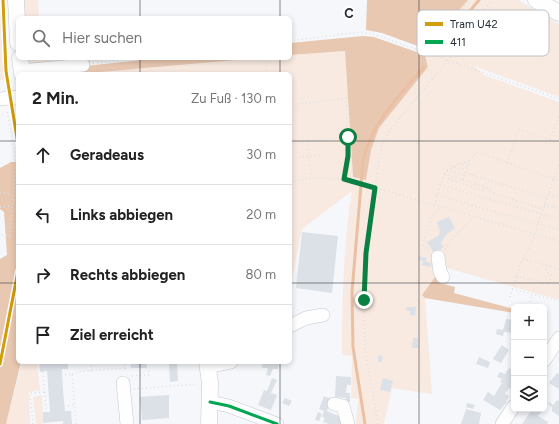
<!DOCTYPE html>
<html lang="de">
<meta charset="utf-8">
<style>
body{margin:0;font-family:Figtree,sans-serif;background:#f6f6f6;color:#222}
.controls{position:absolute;right:12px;bottom:12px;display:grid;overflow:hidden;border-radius:6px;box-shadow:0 2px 6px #0003}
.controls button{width:36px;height:36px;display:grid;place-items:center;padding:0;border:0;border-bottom:1px solid #e0e0e0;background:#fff;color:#222;font:20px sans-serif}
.stop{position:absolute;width:12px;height:12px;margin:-9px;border:3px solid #0b8043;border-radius:50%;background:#fff}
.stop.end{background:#0b8043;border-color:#fff;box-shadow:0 1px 4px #0008}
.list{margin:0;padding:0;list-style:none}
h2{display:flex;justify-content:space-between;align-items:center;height:52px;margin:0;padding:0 16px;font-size:17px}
h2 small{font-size:13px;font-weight:400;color:#767676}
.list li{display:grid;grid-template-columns:26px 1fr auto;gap:12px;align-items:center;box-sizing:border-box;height:60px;padding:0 16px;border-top:1px solid #e0e0e0}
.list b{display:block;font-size:15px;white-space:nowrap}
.list em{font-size:13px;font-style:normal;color:#767676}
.icon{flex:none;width:22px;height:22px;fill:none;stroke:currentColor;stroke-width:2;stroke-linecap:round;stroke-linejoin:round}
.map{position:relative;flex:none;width:559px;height:424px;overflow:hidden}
.search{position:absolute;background:#fff;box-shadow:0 2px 6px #0003;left:16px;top:16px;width:276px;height:44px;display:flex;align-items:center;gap:10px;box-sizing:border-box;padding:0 14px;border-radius:6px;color:#767676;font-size:15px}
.panel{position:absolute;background:#fff;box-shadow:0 2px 6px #0003;left:16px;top:72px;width:276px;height:292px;border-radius:6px}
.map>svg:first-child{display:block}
.green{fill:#f8eae1}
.forest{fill:#e9c8b1}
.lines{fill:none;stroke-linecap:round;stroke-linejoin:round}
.stream{stroke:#ebc0a2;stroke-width:3}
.building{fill:#dce1e7}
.minor-casing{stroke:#c4c9ce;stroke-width:14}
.major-casing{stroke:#c4c9ce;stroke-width:17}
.path{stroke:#dedfe0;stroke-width:1.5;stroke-dasharray:1 3;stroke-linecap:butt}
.minor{stroke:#fefefe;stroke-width:13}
.major{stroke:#fefefe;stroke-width:16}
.bus-1-casing{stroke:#fff;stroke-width:6}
.bus-1{stroke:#00a651;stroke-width:3}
.tram-1-casing{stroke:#fff;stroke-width:6}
.tram-1{stroke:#d09e0b;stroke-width:3}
.route{stroke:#0b8043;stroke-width:5}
.grid{fill:none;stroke:#252d35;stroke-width:1;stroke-opacity:0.55}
.key{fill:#fff;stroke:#bec0c2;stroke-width:1}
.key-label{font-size:11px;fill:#252d35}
.grid-label{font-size:13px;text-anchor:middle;font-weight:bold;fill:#252d35;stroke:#fff;stroke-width:4;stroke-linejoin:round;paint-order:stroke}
</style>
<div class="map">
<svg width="559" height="424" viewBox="0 0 559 424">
<rect width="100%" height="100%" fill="#f5f7fa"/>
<path class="green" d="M0 0 4 80H0Z
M22 0H38L39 18H22Z
M468 0H518L559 24V97L474 66 484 75 559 102V300L443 267 422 295 425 298 432 394 392 388 384 424H356L358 399 351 398 352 356 342 355C342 300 343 246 352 191L302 229 290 288V74H75L260 58H290V55L345 51 353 177 366 180 371 150 379 128 428 67 425 55 426 49Z
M25 58H126L31 68Z
M22 362H37L40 390 29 392 30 424H6Z
M42 395 43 424H36L33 397Z"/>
<path class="forest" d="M367 0H468L426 49 382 33 366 30Z
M363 36 374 37 425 55 428 67 379 128 371 150 366 180 353 177 345 51 290 55V43Z
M160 58H260L78 74 77 67Z
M11 162H18V362H21L6 424H0V259L7 255 4 212 0 209V168Z
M435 277 440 283 455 287 454 293 514 309V313L425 298 422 295Z"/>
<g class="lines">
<path class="stream" d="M440 47 479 0
M365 424 353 347 352 292 363 161C372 122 399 96 424 67"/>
</g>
<path class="building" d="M449 217 455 228 445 236 441 243 444 247 434 253 427 242 438 236 440 232 437 222Z
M302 232 338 236 332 293 296 288Z
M419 256 427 258 426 262 432 263 431 267 422 265 423 261 418 260Z
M407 307H416L415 316 410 315V311L406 310Z
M506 319 514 320V333L504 332 503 336 496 334 497 329 503 330Z
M413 338H418V348H412Z
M502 345 509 350 501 363 493 359Z
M378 355 383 356 382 362H378Z
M479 357 490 362 488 368 476 364Z
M39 362H68V369H62L63 390 65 411H71L72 424H63V421L43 423V412H50L47 371 40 372Z
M130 362H146L147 368H131Z
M169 362H177L178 381 170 382Z
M263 362H279L278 369H273L270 376 266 375 268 368H262Z
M509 368 514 371V388L513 390 509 388 505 394 509 396 506 401 507 402 500 410 483 400 488 392 494 396 502 383 500 382 502 379 497 377 500 372 505 374Z
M557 373 559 374V389L549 383Z
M336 376 351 377V385H347L346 393H350V402H346V398L335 397Z
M272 378 277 380 271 393 277 395 271 410 258 405 264 390 267 391Z
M383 378 393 381 390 392 380 390Z
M169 395V418L142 420 140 397Z
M324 396 331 399 327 411 343 418 347 424H329L323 422 325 418 322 417 324 411 319 409Z
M285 398 292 401 289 406 282 403Z
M557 400 559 401V416L552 411V407L548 404 549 402 553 405Z
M467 403 475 405 473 409 466 407Z
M466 409 481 413 479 424H461Z
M532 409H543L538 416 548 422 547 424H522Z
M318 412 322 414 319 421 315 420Z"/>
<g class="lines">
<g class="minor-casing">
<path id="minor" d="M21 71 83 65
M0 99 18 97
M438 257 440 272 443 277
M290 326 306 318 323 315
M544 361 559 338
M208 367 231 362
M123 383 127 424
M210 402 229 406 277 424
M334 404 343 406 348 424
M502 424 514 406"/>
</g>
<g class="major-casing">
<path id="major" d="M16 0 18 43
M536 0 559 13
M20 58 22 74
M207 362 210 383 209 424"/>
</g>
<path class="path" d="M290 41 361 32 373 34 559 99
M426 52 470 0
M265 58 267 74
M93 63 142 58
M426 67 434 76
M290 105 346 98 348 156 344 179
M550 140 559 116
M308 141 311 177
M290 143 348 137
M299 157 322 155
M459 163 467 166
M507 163 519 129 559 143
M451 166 466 170
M447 170 464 175
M465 173 547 198
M444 174 491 189 490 192 543 209
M448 179 483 190 484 187
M463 180 469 161 477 152 559 181
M290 182 311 178 344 179 559 241
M440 185 559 219
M0 192 12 194
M437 195 559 230
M548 195 559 198
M434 205C442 182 441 166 469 161
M544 205 559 209
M0 207 11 206
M2 235 10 236 16 162 7 109
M445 250 454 237 474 217
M429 251 423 244 431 218 440 208
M523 259 559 269
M546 265 547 272 551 275 549 284 555 286
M516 276 549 284
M512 289 559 301
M510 297 520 265 531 244 559 164
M530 302 532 294
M91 362V371
M125 364 126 372
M43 372 46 410
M72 374 84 371 125 368
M65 375 72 374 76 424
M132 376 149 375V369
M134 389 198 384
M68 406 74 405
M33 424 30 393 44 392
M378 424 365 348 364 300 370 221 381 147 390 130 449 59 460 39 492 0"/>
<use href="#minor" class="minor"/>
<use href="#major" class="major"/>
<g class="bus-1-casing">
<path id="bus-1" d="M210 402 229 406 277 424"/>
</g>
<use href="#bus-1" class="bus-1"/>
<g class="tram-1-casing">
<path id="tram-1" d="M3 0 6 71 18 144
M0 364 18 271"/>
</g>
<use href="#tram-1" class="tram-1"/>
</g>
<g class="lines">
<path class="route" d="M348 137V156L344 179 375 188 366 253 364 300"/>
</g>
<path class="grid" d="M140 0V18M280 0V18M419 0V424M140 58V74M280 58V74M0 141H18M290 141H559M0 283H18M290 283H559M140 362V424M280 362V424"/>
<rect x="417" y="10" width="132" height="46" rx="6" class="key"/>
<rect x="425" y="22" width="18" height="4" fill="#d09e0b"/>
<rect x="425" y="40" width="18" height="4" fill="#00a651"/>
<g class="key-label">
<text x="450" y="28">Tram U42</text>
<text x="450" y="46">411</text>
</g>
<g class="grid-label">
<text x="349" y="18">C</text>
</g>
</svg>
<div class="controls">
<button>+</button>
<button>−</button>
<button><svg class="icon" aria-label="layers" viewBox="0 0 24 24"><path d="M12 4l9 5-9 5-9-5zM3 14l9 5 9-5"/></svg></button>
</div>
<div class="stop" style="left:348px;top:137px"></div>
<div class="stop end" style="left:364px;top:300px"></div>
<div class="search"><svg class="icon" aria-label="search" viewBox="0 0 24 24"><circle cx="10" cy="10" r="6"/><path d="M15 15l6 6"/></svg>Hier suchen</div>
<section class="panel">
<h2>2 Min.<small>Zu Fuß · 130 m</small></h2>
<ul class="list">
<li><svg class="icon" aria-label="ahead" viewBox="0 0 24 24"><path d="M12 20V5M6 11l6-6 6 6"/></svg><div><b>Geradeaus</b></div><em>30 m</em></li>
<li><svg class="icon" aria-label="left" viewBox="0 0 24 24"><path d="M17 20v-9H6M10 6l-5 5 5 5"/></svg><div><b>Links abbiegen</b></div><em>20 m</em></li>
<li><svg class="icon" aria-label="right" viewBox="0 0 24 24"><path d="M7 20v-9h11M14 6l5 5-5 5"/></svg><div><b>Rechts abbiegen</b></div><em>80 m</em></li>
<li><svg class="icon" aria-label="arrive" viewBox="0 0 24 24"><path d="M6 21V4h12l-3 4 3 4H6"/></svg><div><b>Ziel erreicht</b></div></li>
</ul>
</section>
</div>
